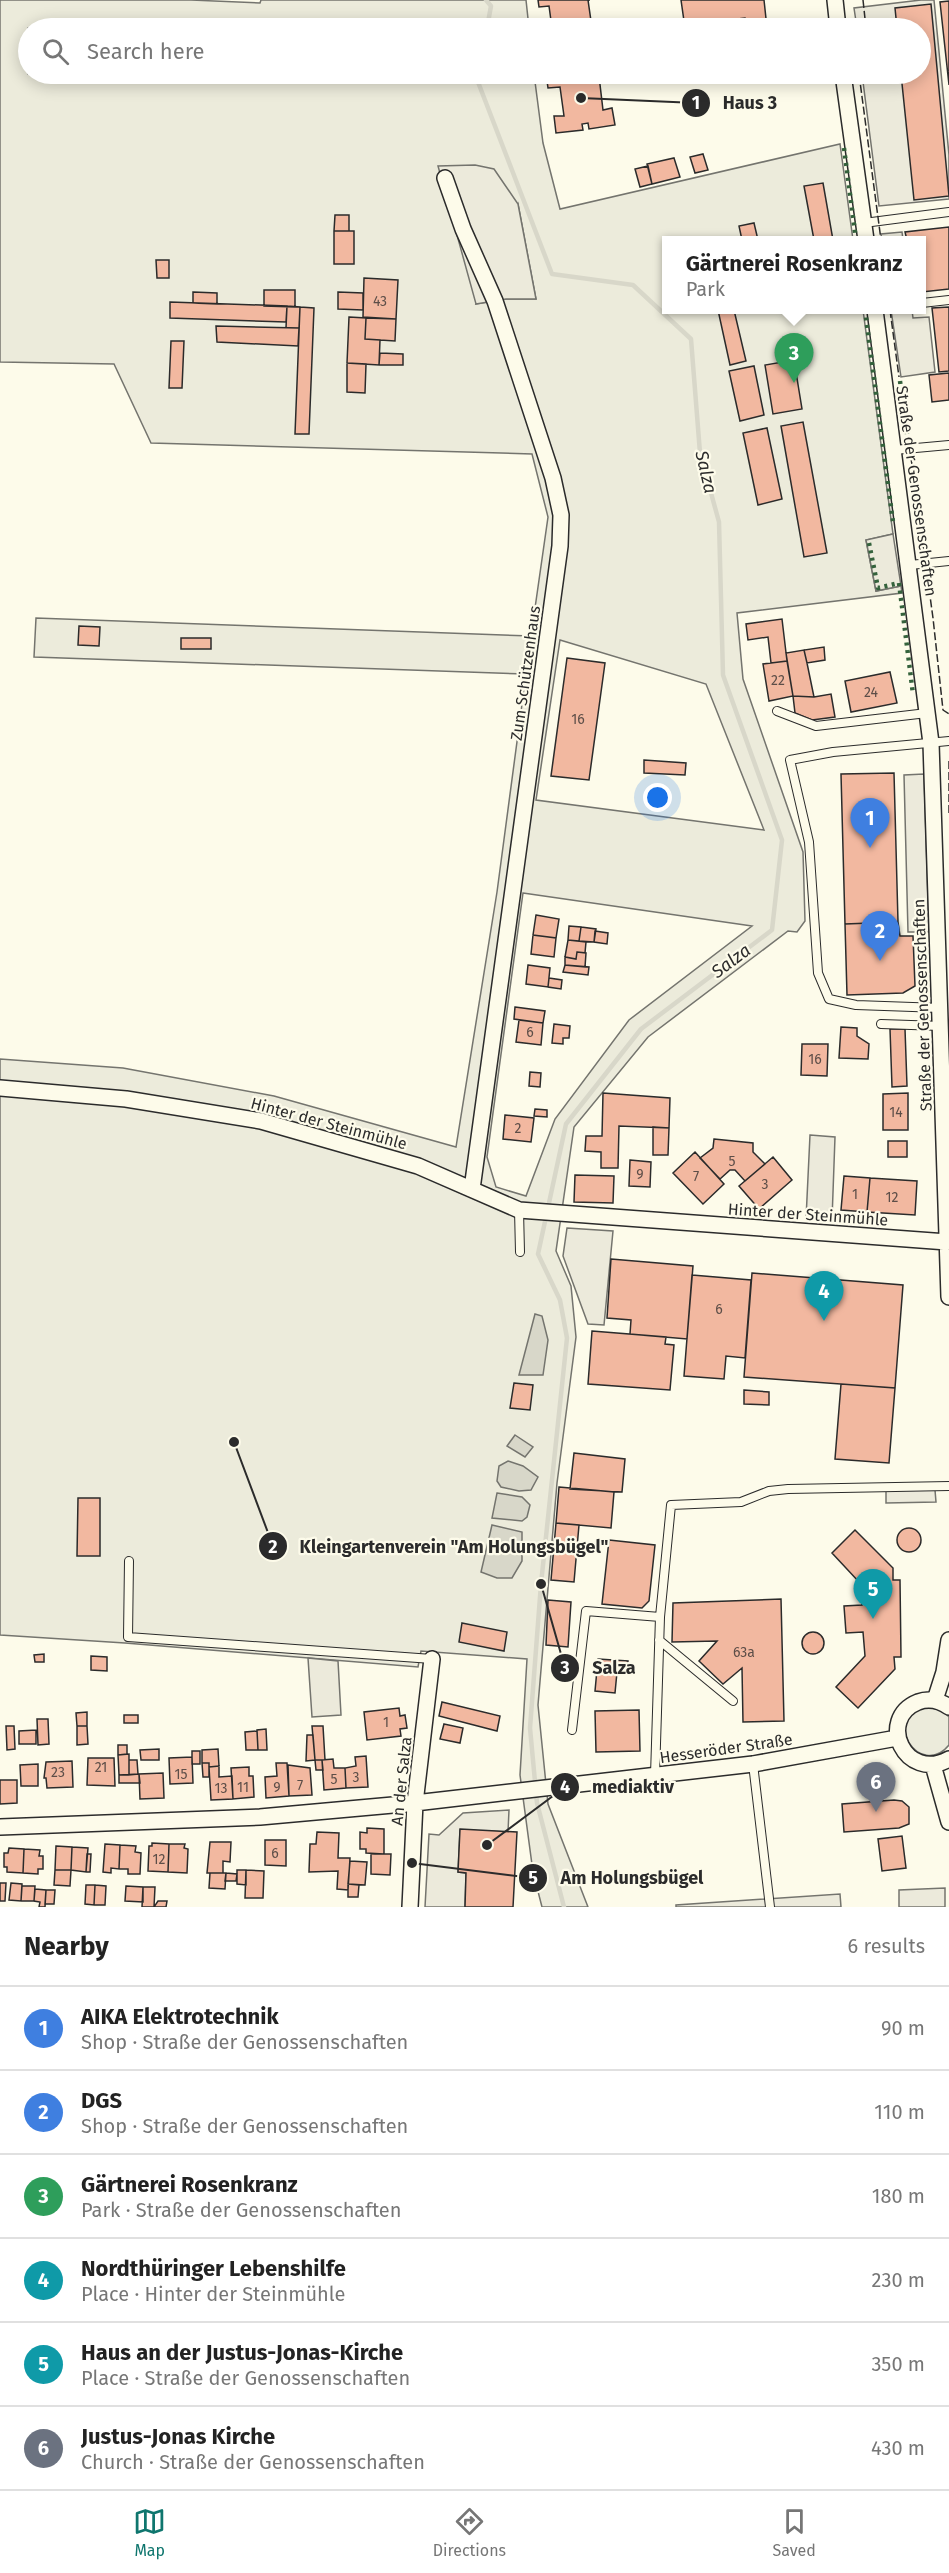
<!DOCTYPE html>
<meta charset="utf-8">
<style>
body{margin:0;font-family:"Fira Sans",sans-serif;background:#f2f2f2;color:#222}
.you{position:absolute;left:658px;top:798px;width:21px;height:21px;margin:-15px;border:4px solid #fff;border-radius:50%;background:#1a73e8;box-shadow:0 0 0 9px #1a73e833}
.badge{display:grid;place-items:center;width:39px;height:39px;border-radius:50%;background:#0f766e;color:#fff;font-size:20px;font-weight:700}
.pin{position:absolute;translate:-50% -50px;filter:drop-shadow(0 2px 3px #0008)}
.pin::after{content:'';position:absolute;top:32px;width:21px;height:18px;background:inherit;clip-path:polygon(0 0,100% 0,50% 100%)}
.popup{position:absolute;left:662px;top:236px;width:264px;height:78px;box-sizing:border-box;display:grid;place-content:center;border-radius:0px;background:#fff;filter:drop-shadow(0 2px 4px #0005);font-size:20px;white-space:nowrap;color:#767676}
.popup b{font-size:22px;color:#222}
.popup::after{content:'';position:absolute;left:50%;top:100%;margin-left:-12px;border:12px solid transparent;border-top-color:#fff}
.list{margin:0;padding:0;list-style:none}
h2{display:flex;justify-content:space-between;align-items:center;height:78px;margin:0;padding:0 24px;font-size:26px}
h2 small{font-size:20px;font-weight:400;color:#767676}
.list li{display:grid;grid-template-columns:39px 1fr auto;gap:18px;align-items:center;box-sizing:border-box;height:84px;padding:0 24px;border-top:2px solid #e0e0e0}
.list b{display:block;font-size:22px;white-space:nowrap}
.list p{margin:0;font-size:20px;white-space:nowrap;color:#767676}
.list em{font-size:20px;font-style:normal;color:#767676}
.icon{flex:none;width:33px;height:33px;fill:none;stroke:currentColor;stroke-width:2;stroke-linecap:round;stroke-linejoin:round}
.map{position:relative;flex:none;width:949px;height:1907px;overflow:hidden}
.search{position:absolute;background:#fff;box-shadow:0 3px 15px #0003;left:18px;right:18px;top:18px;height:66px;display:flex;align-items:center;gap:15px;box-sizing:border-box;padding:0 21px;border-radius:33px;color:#767676;font-size:22px}
.sheet{height:582px;background:#fff}
nav{display:flex;justify-content:space-around;align-items:center;box-sizing:border-box;height:84px;border-top:2px solid #e0e0e0;background:#fff;font-size:16px;color:#767676}
nav a{display:grid;justify-items:center;gap:3px}
nav .on{color:#0f766e}
.map>svg:first-child{display:block}
.green{fill:#ecebdb;stroke:#74746e;stroke-width:1.5;fill-rule:evenodd}
.parking{fill:#eceadb;stroke:#74746e;stroke-width:1.5}
.water{fill:#d8d7c9;stroke:#74746e;stroke-width:1.5}
.lines{fill:none;stroke-linecap:round;stroke-linejoin:round}
.stream{stroke:#d8d7c9;stroke-width:4.5}
.building{fill:#f2b8a0;stroke:#2b2b2b;stroke-width:1.5}
.service-casing{stroke:#2b2b2b;stroke-width:10}
.minor-casing{stroke:#2b2b2b;stroke-width:18}
.service{stroke:#fdfbea;stroke-width:8}
.minor{stroke:#fdfbea;stroke-width:15}
.hedge{stroke:#34623c;stroke-width:4.5;stroke-dasharray:3 4.5;stroke-linecap:butt}
.fence{stroke:#2b2b2b;stroke-width:1.5;stroke-dasharray:8 3;stroke-linecap:butt}
.labels{text-anchor:middle;stroke-width:4.5;stroke-linejoin:round;paint-order:stroke}
.number-label{font-size:14px;fill:#5d4e48}
.street-label{font-size:16px;fill:#2b2b2b;stroke:#fdfbea}
.water-label{font-size:18px;font-style:italic;fill:#2b2b2b;stroke:#fdfbea}
.leader{fill:none;stroke:#2b2b2b;stroke-width:2}
.callout-dot{fill:#2b2b2b;stroke:#fdfbea;stroke-width:2}
.mark-label{font-size:18px;text-anchor:middle;font-weight:bold;fill:#fff}
.callout-label{font-size:18px;text-anchor:middle;font-weight:bold;fill:#2b2b2b;stroke:#fdfbea;stroke-width:4.5;stroke-linejoin:round;paint-order:stroke}
</style>
<div class="map">
<svg width="949" height="1907" viewBox="0 0 949 1907">
<rect width="100%" height="100%" fill="#fdfbea"/>
<path class="green" d="M0 0H191L260 3 261 0H526L529 28H28V74H534L543 143 560 209 840 144 853 240H666V310H863L893 534 866 540 876 591 901 586 902 593 737 613 743 679 803 852 805 921 797 932 788 931 648 1037 574 1127 556 1251 571 1286 576 1337 557 1483 538 1705 548 1804 588 1907H542L533 1872 520 1775 527 1659 421 1651 418 1667 125 1643 0 1635V1059L123 1068 274 1096 456 1147 497 892 526 674 34 657 36 618 531 636 548 517 532 454 151 443 114 364 0 362ZM518 204 536 299H506L476 304ZM560 640 706 684 764 830 536 800ZM523 893 752 926 629 1020 555 1119 526 1196 496 1187 487 1157Z
M927 1707 942 1710 949 1717V1745C920 1780 879 1717 927 1707Z"/>
<path class="parking" d="M921 0H934L949 155V199L879 206 862 74H920V28H857L854 8Z
M475 165 494 169 518 204 536 299H506L476 304 438 166Z
M902 232 903 240H882L881 234Z
M891 310H912L913 318 929 317 935 372 901 377Z
M893 534 901 586 876 591 866 540Z
M924 774 929 932H908L904 775Z
M810 1135 835 1137 832 1220 806 1219Z
M567 1228 613 1231 604 1325 588 1324 563 1256Z
M886 1490H935L936 1502 886 1503Z
M308 1658 338 1661 341 1715 312 1717Z
M509 1810 508 1832 460 1830 458 1872 466 1873 465 1907H425L429 1834 439 1835 463 1813Z
M945 1888V1907H899V1890Z
M840 1894 841 1907H676V1905Z"/>
<path class="water" d="M535 1314 542 1316 548 1340 543 1375H519Z
M515 1435 533 1447 525 1457 507 1446Z
M508 1461 523 1466 538 1477 531 1490 519 1491 501 1487 497 1481 499 1466Z
M497 1493 522 1497 530 1505 527 1517 522 1521 492 1518Z
M492 1525 522 1532V1561L512 1578H497L481 1572Z"/>
<g class="lines">
<path class="stream" d="M486 0 491 6 487 28
M479 74 478 82 552 274 633 285 691 339 700 453 719 522 723 675 782 840 772 930 641 1029 566 1124 538 1254 560 1300 567 1338 541 1584 530 1728 537 1803 564 1907"/>
</g>
<path class="building" d="M538 0H590H588L592 28H552L549 6 539 7Z
M681 0H764L767 28H747L745 18 721 21 722 28H685Z
M949 1V85L940 2Z
M931 4 949 196 914 200 901 74H920V28H897L895 8Z
M546 74H609L599 76 603 110 612 108 615 125 589 129 588 123 582 124 583 130 556 133 554 116H564L560 87 548 88Z
M754 74H774L754 77Z
M703 154 708 170 695 173 690 157Z
M674 158 680 177 652 184 647 164Z
M648 166 652 184 640 187 635 169Z
M823 183 833 240H814L804 186Z
M335 215H349V231H334Z
M754 223 758 240H742L739 226Z
M949 227V289L922 292V240H907L905 232Z
M334 231H354V264H334Z
M156 260H169V278H157Z
M364 278 398 280 396 319 363 317Z
M264 290H295V307L264 306Z
M193 292 217 293V304L193 303Z
M338 292 363 293V310L338 309Z
M170 302 287 306 286 322 170 318Z
M287 306 300 307 299 328H286Z
M300 307 314 308 309 434H295Z
M949 307V371L939 372 932 308Z
M718 310H734L746 361 730 365Z
M349 317 366 318 365 339 380 340 379 365 347 363Z
M366 318 396 319 395 341 365 339Z
M216 326 299 328 298 346 217 342Z
M171 341H184L182 388H169Z
M380 353 403 354V365H379Z
M794 360 802 409 773 414 765 365Z
M347 363 366 364 365 393 347 392Z
M754 366 764 415 740 421 729 371Z
M949 373V400L932 402 929 375Z
M803 422 827 553 804 557 781 426Z
M767 428 782 499 758 505 743 433Z
M782 619 787 661 771 663 768 637 748 640 746 624Z
M79 626 100 627 99 646 78 645Z
M181 638H211V649H181Z
M824 647 825 660 807 663 804 650Z
M804 650 807 663 814 697 793 696 786 653Z
M567 658 605 663 589 780 551 776Z
M787 661 793 696 769 701 763 664Z
M890 672 897 703 851 712 845 681Z
M831 694 835 717 812 720 795 713 793 696 814 697Z
M644 760 686 763 685 775 644 773Z
M894 773 898 922 845 924 841 774Z
M536 915 559 919 556 938 533 935Z
M898 922 900 936H913L915 986 903 993 847 995 845 924Z
M569 926 581 927 579 941 568 940Z
M581 927 596 929 594 942 579 941Z
M595 931 608 933 607 944 594 942Z
M533 935 556 938 554 957 531 954Z
M568 940 586 942 585 953 577 952 576 959 565 957Z
M577 952 586 953 585 967 565 965V957L576 959Z
M528 965 550 968 548 987 526 984Z
M565 965 589 967 588 975 563 972Z
M549 978 562 980 561 989 548 987Z
M515 1007 545 1011 543 1023 514 1019Z
M519 1020 543 1023 541 1045 516 1042Z
M554 1024 570 1026 569 1038H563V1044L552 1043Z
M841 1027 857 1028V1036L869 1044 868 1059 839 1058Z
M890 1029H905L907 1086 892 1087Z
M802 1044H828L827 1076 801 1075Z
M530 1072 541 1073 540 1087 529 1086Z
M603 1093 670 1098 669 1128 619 1126 618 1168H601V1152L585 1151 586 1136H602Z
M908 1093V1130H883V1094Z
M535 1109 547 1110V1117L534 1116Z
M505 1115 534 1118 531 1142 503 1139Z
M653 1127 669 1128 668 1155H653Z
M714 1139 753 1143V1152L765 1164 745 1181 735 1170H730L720 1179 700 1158 713 1148Z
M888 1141H907V1157H888Z
M695 1152 724 1184 703 1204 673 1173Z
M773 1157 792 1180 759 1209 739 1186Z
M630 1160 651 1162 650 1187 629 1186Z
M575 1175 614 1176 613 1203 574 1202Z
M844 1176 870 1178 867 1212 841 1210Z
M870 1178 917 1181 915 1215 867 1212Z
M611 1259 693 1266 687 1339 630 1334 631 1320 607 1318Z
M752 1273 903 1285 895 1388 744 1377Z
M692 1275 751 1280 745 1358 726 1356 724 1379 684 1376Z
M592 1331 666 1337 665 1344 674 1345 670 1390 588 1384Z
M514 1383 533 1385 530 1410 510 1408Z
M841 1384 895 1388 889 1463 835 1459Z
M744 1390 769 1392V1405L744 1404Z
M574 1453 625 1459 622 1492 570 1489Z
M559 1487 614 1492 611 1528 556 1523Z
M78 1498H100V1556H77Z
M556 1523 579 1525 574 1582 551 1580Z
M897 1540a12 12 0 1 1 24 0a12 12 0 1 1-24 0Z
M855 1530 893 1568V1580H900L901 1657H894L895 1669 858 1708 836 1687 865 1656 863 1632 846 1633 844 1606 862 1605 860 1583 832 1553Z
M609 1540 655 1545 649 1601 642 1608 602 1604Z
M781 1599 784 1721 743 1722 742 1668 723 1684 699 1661 717 1641 672 1642 673 1603Z
M548 1600 571 1602 568 1647 546 1645Z
M462 1623 507 1632 504 1651 459 1642Z
M802 1643a11 11 0 1 1 22 0a11 11 0 1 1-22 0Z
M44 1654V1662H35L34 1655Z
M91 1656 107 1657V1671L91 1670Z
M598 1659 628 1661 627 1673 617 1672 615 1693 595 1691Z
M442 1702 500 1716 497 1731 439 1716Z
M399 1708 400 1716 405 1715 407 1728 400 1729 401 1736 367 1740 364 1712Z
M639 1710 640 1751 596 1752 595 1711Z
M87 1712V1726H77L76 1713Z
M124 1715H138V1723H124Z
M37 1719H48L49 1744 38 1745Z
M444 1724 463 1728 460 1743 440 1739Z
M6 1726H14L15 1749 7 1750Z
M77 1726H87L88 1744 77 1745Z
M312 1726H323L325 1760H315Z
M266 1729 267 1750H258L257 1730Z
M36 1730V1744H19V1731Z
M257 1731 258 1750H246L245 1732Z
M307 1735H313L315 1760 306 1761Z
M118 1745H127V1754L118 1755Z
M159 1749V1760H141L140 1750Z
M218 1749 219 1766 209 1767V1763H202V1750Z
M192 1751H200V1764H192Z
M129 1754V1775H119L118 1755Z
M366 1756 368 1787 346 1788 345 1768 356 1766 355 1757Z
M192 1757 193 1783 170 1784 169 1758Z
M88 1758H114L115 1786 87 1785Z
M333 1759 334 1768H345L346 1788 324 1790 322 1760Z
M129 1760H137L138 1774 129 1775Z
M315 1760H322L323 1770H316Z
M72 1761 73 1787 47 1788 46 1778H44L46 1762Z
M202 1763H209V1777H203Z
M276 1763H287L289 1796 266 1798 265 1777 277 1776Z
M38 1764V1786H21L20 1765Z
M288 1765 310 1768 312 1795 289 1796Z
M219 1766V1777L232 1776 233 1799 211 1800 209 1767Z
M249 1767V1776H253L254 1797 233 1799 231 1768Z
M163 1773 164 1798 140 1799 139 1774Z
M139 1774 140 1783H119V1775Z
M0 1780H17V1803L0 1804Z
M894 1800 902 1801 909 1807V1824L899 1828 844 1832 842 1804Z
M367 1828 384 1829V1854L366 1853V1849H360V1832L367 1833Z
M460 1829 517 1832 513 1907H465L466 1873 458 1872Z
M317 1832 339 1833 338 1858H350L348 1890 337 1889 338 1871 309 1872 310 1844H316Z
M902 1836 906 1868 882 1871 878 1839Z
M265 1840H286V1866L265 1865Z
M210 1842H231L230 1862 223 1861V1873H207Z
M152 1843 169 1844 168 1872 148 1871 149 1846H152Z
M105 1844 120 1845 119 1869 111 1868V1873L103 1872Z
M169 1844H185L184 1848 188 1849 187 1873 168 1872Z
M120 1845 136 1846 135 1852 141 1853 140 1874H128V1869H119Z
M56 1846 72 1847 71 1870H55Z
M72 1847 88 1848 86 1872 71 1870Z
M9 1848 24 1849 23 1873 7 1872V1867H4V1853H8Z
M24 1849 40 1850 39 1856H43V1869H38V1874L23 1873Z
M87 1854H91L90 1872H86Z
M371 1854H391L390 1875 371 1874Z
M350 1861 367 1862 365 1885 348 1884Z
M55 1870H71L70 1886 54 1885Z
M237 1870H246V1885L237 1884Z
M246 1870 264 1871 263 1898H245Z
M210 1873H226L225 1889 209 1888Z
M226 1873 237 1874 236 1881H225Z
M0 1883H6L5 1901H0Z
M11 1883 22 1884 21 1901 9 1900Z
M348 1884 359 1885 358 1897H348Z
M86 1885H95L94 1905 85 1904Z
M95 1885 106 1886 105 1905H94Z
M22 1886H35L34 1901H21Z
M126 1886 143 1887V1902L125 1901Z
M143 1887H155L154 1907H142Z
M35 1889 46 1890 45 1907H39L40 1902 34 1901Z
M46 1890H55L54 1904H45Z
M158 1901H167L166 1907H154Z"/>
<g class="lines">
<g class="service-casing">
<path id="service" d="M864 223 949 212
M922 303 949 300
M894 450 949 445
M910 565 949 561
M777 711 816 726 927 713
M941 1008 856 1005 829 999 818 973 809 842 790 760 833 752 949 741
M881 1024 941 1026
M519 1210 520 1252
M129 1561 128 1637 432 1659
M659 1640 733 1701
M572 1730 586 1611 660 1617 671 1505 741 1502 769 1491 788 1489 949 1486
M753 1764 770 1907
M655 1775 660 1617"/>
</g>
<g class="minor-casing">
<path id="minor" d="M835 0 838 28
M843 74 866 240
M445 178 463 229 495 301 553 478 561 515 560 546 472 1189
M875 310 931 743 949 1297
M0 1088 126 1099 261 1121 418 1166 519 1210 947 1242
M935 1700 944 1672 949 1640
M949 1707C939 1700 929 1698 918 1702 876 1719 905 1783 949 1759
M933 1765 949 1822
M0 1827 260 1817 415 1803 753 1764 897 1738
M410 1907 415 1803 432 1659"/>
</g>
<use href="#service" class="service"/>
<use href="#minor" class="minor"/>
<path class="hedge" d="M844 148 856 240
M865 310 893 522
M900 381 907 434
M869 543 878 588 899 583 913 694"/>
<path class="fence" d="M863 0 866 28
M859 74 881 240
M890 310 899 377
M908 436 933 618 943 710 949 714
M949 761V815"/>
</g>
<g class="labels">
<g class="number-label">
<text x="380" y="306">43</text>
<text x="778" y="685">22</text>
<text x="871" y="697">24</text>
<text x="578" y="724">16</text>
<text x="530" y="1037">6</text>
<text x="815" y="1064">16</text>
<text x="896" y="1117">14</text>
<text x="518" y="1133">2</text>
<text x="732" y="1166">5</text>
<text x="640" y="1179">9</text>
<text x="696" y="1181">7</text>
<text x="765" y="1189">3</text>
<text x="855" y="1199">1</text>
<text x="892" y="1202">12</text>
<text x="719" y="1314">6</text>
<text x="744" y="1657">63a</text>
<text x="386" y="1727">1</text>
<text x="101" y="1772">21</text>
<text x="58" y="1777">23</text>
<text x="181" y="1779">15</text>
<text x="356" y="1782">3</text>
<text x="334" y="1784">5</text>
<text x="300" y="1790">7</text>
<text x="243" y="1792">11</text>
<text x="277" y="1792">9</text>
<text x="221" y="1793">13</text>
<text x="275" y="1858">6</text>
<text x="159" y="1864">12</text>
</g>
<g class="street-label">
<text transform="translate(917 491) rotate(82)" y="6">Straße der Genossenschaften</text>
<text transform="translate(525 673) rotate(-82)" y="6">Zum Schützenhaus</text>
<text transform="translate(922 1005) rotate(-92)" y="6">Straße der Genossenschaften</text>
<text transform="translate(329 1123) rotate(15)" y="6">Hinter der Steinmühle</text>
<text transform="translate(808 1214) rotate(4)" y="6">Hinter der Steinmühle</text>
<text transform="translate(726 1748) rotate(-8)" y="6">Hesseröder Straße</text>
<text transform="translate(401 1781) rotate(-84)" y="6">An der Salza</text>
</g>
<g class="water-label">
<text transform="translate(706 472) rotate(77)" y="6">Salza</text>
<text transform="translate(731 961) rotate(-37)" y="6">Salza</text>
</g>
</g>
<path class="leader" d="M581 98L696 103M234 1442L273 1546M541 1584L565 1668M487 1845L565 1787M412 1863L533 1878"/>
<g class="callout-dot">
<circle cx="581" cy="98" r="6"/>
<circle cx="234" cy="1442" r="6"/>
<circle cx="541" cy="1584" r="6"/>
<circle cx="487" cy="1845" r="6"/>
<circle cx="412" cy="1863" r="6"/>
<circle cx="696" cy="103" r="15"/>
<circle cx="273" cy="1546" r="15"/>
<circle cx="565" cy="1668" r="15"/>
<circle cx="565" cy="1787" r="15"/>
<circle cx="533" cy="1878" r="15"/>
</g>
<g class="mark-label">
<text x="696" y="109">1</text>
<text x="273" y="1553">2</text>
<text x="565" y="1674">3</text>
<text x="565" y="1793">4</text>
<text x="533" y="1884">5</text>
</g>
<g class="callout-label">
<text x="750" y="109">Haus 3</text>
<text x="454" y="1553">Kleingartenverein "Am Holungsbügel"</text>
<text x="614" y="1674">Salza</text>
<text x="633" y="1793">mediaktiv</text>
<text x="632" y="1884">Am Holungsbügel</text>
</g>
</svg>
<div class="you"></div>
<div class="pin badge" style="left:870px;top:848px;background:#3f7fe0">1</div>
<div class="pin badge" style="left:880px;top:961px;background:#3f7fe0">2</div>
<div class="pin badge" style="left:794px;top:383px;background:#2e9e5b">3</div>
<div class="popup"><b>Gärtnerei Rosenkranz</b>Park</div>
<div class="pin badge" style="left:824px;top:1321px;background:#0f9aa8">4</div>
<div class="pin badge" style="left:873px;top:1619px;background:#0f9aa8">5</div>
<div class="pin badge" style="left:876px;top:1812px;background:#6b7280">6</div>
<div class="search"><svg class="icon" aria-label="search" viewBox="0 0 24 24"><circle cx="10" cy="10" r="6"/><path d="M15 15l6 6"/></svg>Search here</div>
</div>
<section class="sheet">
<h2>Nearby<small>6 results</small></h2>
<ul class="list">
<li><span class="badge" style="background:#3f7fe0">1</span><div><b>AIKA Elektrotechnik</b><p>Shop · Straße der Genossenschaften</p></div><em>90 m</em></li>
<li><span class="badge" style="background:#3f7fe0">2</span><div><b>DGS</b><p>Shop · Straße der Genossenschaften</p></div><em>110 m</em></li>
<li><span class="badge" style="background:#2e9e5b">3</span><div><b>Gärtnerei Rosenkranz</b><p>Park · Straße der Genossenschaften</p></div><em>180 m</em></li>
<li><span class="badge" style="background:#0f9aa8">4</span><div><b>Nordthüringer Lebenshilfe</b><p>Place · Hinter der Steinmühle</p></div><em>230 m</em></li>
<li><span class="badge" style="background:#0f9aa8">5</span><div><b>Haus an der Justus-Jonas-Kirche</b><p>Place · Straße der Genossenschaften</p></div><em>350 m</em></li>
<li><span class="badge" style="background:#6b7280">6</span><div><b>Justus-Jonas Kirche</b><p>Church · Straße der Genossenschaften</p></div><em>430 m</em></li>
</ul>
</section>
<nav>
<a class="on"><svg class="icon" aria-label="map" viewBox="0 0 24 24"><path d="M3 6l6-2 6 2 6-2v14l-6 2-6-2-6 2zM9 4v14M15 6v14"/></svg>Map</a>
<a><svg class="icon" aria-label="directions" viewBox="0 0 24 24"><path d="M12 3l9 9-9 9-9-9zM9 14v-3h6M13 9l2 2-2 2"/></svg>Directions</a>
<a><svg class="icon" aria-label="saved" viewBox="0 0 24 24"><path d="M7 4h10v16l-5-4-5 4z"/></svg>Saved</a>
</nav>
